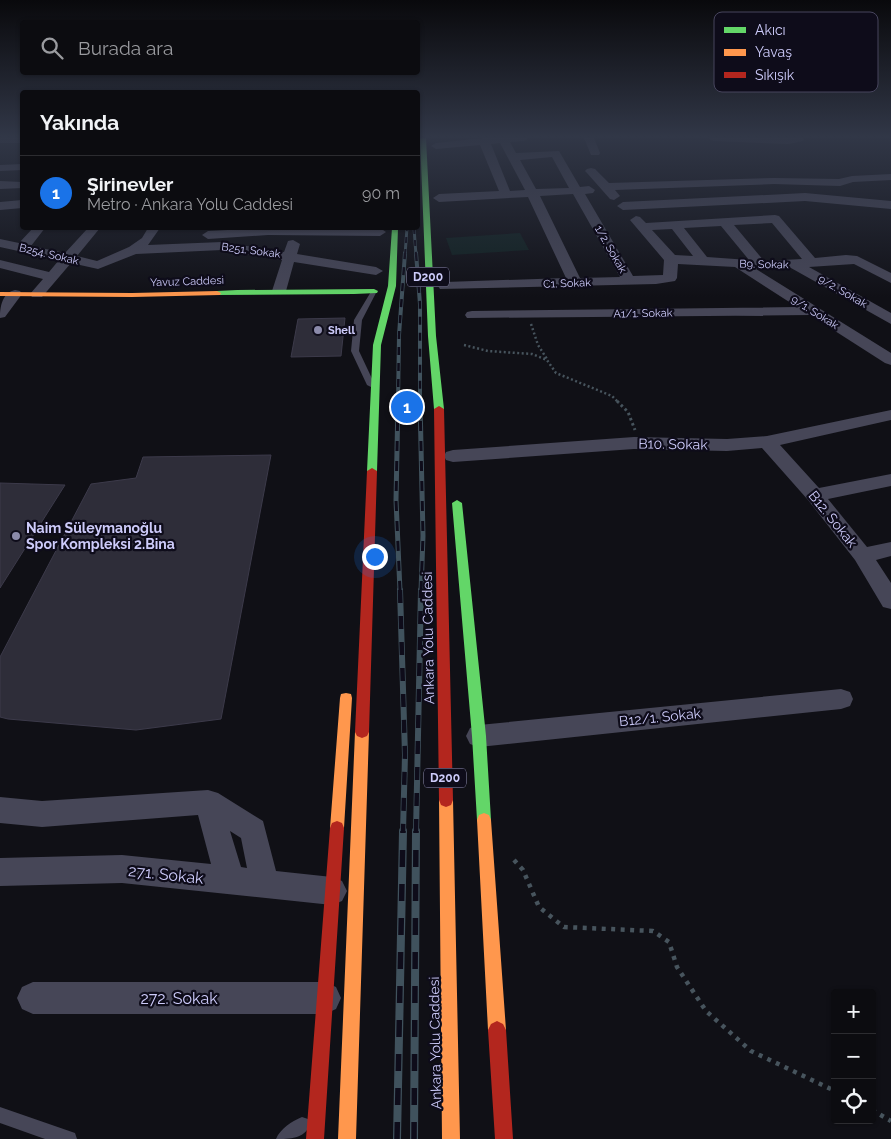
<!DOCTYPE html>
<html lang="tr">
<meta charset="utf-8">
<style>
body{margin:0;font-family:Raleway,sans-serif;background:#151519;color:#f1f3f6}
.controls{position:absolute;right:15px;bottom:15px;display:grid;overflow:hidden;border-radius:5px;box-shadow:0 1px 4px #0004}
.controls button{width:45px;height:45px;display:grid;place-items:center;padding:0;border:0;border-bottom:1px solid #2c2c30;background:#0c0c10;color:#f1f3f6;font:25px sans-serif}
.you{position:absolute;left:374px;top:556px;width:18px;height:18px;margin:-12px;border:4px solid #fff;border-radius:50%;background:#1a73e8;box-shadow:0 0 0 8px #1a73e833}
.badge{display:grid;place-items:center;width:32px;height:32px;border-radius:50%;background:#1a73e8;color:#fff;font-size:16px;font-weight:700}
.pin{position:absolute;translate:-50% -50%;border:2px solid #fff;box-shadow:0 1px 5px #0006}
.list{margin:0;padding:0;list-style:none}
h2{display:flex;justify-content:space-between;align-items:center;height:65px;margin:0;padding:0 20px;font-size:21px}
h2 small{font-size:16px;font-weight:400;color:#9a9b9f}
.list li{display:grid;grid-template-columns:32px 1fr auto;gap:15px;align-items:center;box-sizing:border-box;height:75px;padding:0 20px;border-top:1px solid #2c2c30}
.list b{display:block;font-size:19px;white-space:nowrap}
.list p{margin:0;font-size:16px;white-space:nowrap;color:#9a9b9f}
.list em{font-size:16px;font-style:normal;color:#9a9b9f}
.icon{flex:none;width:28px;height:28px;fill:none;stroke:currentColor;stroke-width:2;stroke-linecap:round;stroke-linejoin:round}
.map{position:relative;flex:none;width:891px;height:1139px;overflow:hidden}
.search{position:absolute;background:#0c0c10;box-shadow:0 1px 4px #0004;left:20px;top:20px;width:400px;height:55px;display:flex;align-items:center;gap:12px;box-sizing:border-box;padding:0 18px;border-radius:5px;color:#9a9b9f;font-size:19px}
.panel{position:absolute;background:#0c0c10;box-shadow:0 1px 4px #0004;left:20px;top:90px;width:400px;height:140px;border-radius:5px}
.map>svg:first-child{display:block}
.green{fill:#102020}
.building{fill:#2e2d39;stroke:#3c3a4a}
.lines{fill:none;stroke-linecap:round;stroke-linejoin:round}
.path-far2{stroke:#47545d;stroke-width:2.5;stroke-dasharray:2 2.5;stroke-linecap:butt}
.path-far1{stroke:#47545d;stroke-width:3;stroke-dasharray:2.5 3;stroke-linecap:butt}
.path{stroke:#47545d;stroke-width:4.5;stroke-dasharray:4 5.5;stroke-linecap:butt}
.lane{fill:#464657;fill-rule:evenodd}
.street{fill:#464657;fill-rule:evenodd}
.fast{fill:#63d668;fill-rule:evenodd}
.slow{fill:#ff974d;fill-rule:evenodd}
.jam{fill:#b3261e;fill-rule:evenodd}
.rail-far4-casing{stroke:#40525d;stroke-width:3}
.rail-far3-casing{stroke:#40525d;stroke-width:4}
.rail-far2-casing{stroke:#40525d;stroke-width:5}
.rail-far1-casing{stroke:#40525d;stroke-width:6}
.rail-casing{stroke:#40525d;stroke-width:8}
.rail-far4{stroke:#0e0c1a;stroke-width:2;stroke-dasharray:6;stroke-linecap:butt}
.rail-far3{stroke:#0e0c1a;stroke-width:2.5;stroke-dasharray:8;stroke-linecap:butt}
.rail-far2{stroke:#0e0c1a;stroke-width:3;stroke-dasharray:10;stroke-linecap:butt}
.rail-far1{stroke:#0e0c1a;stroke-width:4.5;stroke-dasharray:13;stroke-linecap:butt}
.rail{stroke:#0e0c1a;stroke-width:5.5;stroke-dasharray:17;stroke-linecap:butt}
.poi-dot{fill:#8b8aaa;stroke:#0e0c1a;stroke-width:2}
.labels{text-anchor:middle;stroke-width:4.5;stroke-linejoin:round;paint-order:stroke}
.far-street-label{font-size:11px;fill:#cdcbfa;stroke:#0e0c1a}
.far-poi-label{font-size:11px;font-weight:bold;fill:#cdcbfa;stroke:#0e0c1a;text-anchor:start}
.shield{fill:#0e0c1a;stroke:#9492b7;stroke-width:1}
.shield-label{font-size:12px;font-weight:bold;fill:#cdcbfa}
.street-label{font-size:14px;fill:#cdcbfa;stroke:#0e0c1a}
.poi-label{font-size:14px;font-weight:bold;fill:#cdcbfa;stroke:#0e0c1a;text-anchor:start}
.near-street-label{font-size:16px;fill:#cdcbfa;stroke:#0e0c1a}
.key{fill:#0e0c1a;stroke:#47455d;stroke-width:1}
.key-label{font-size:14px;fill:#cdcbfa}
</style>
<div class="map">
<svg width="891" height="1139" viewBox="0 0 891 1139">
<rect width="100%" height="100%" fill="#101016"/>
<path class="green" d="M520 233 529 250 452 255 446 238Z"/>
<path class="building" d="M345 318 341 356 291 357 298 319Z
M271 455 221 719 136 730 8 719 0 717V657L91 484 136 478 143 457Z
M0 483 65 485 0 588Z"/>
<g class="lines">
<path class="path-far2" d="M531 324 538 345 547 359
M464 345 488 351 532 354 547 360 556 373 612 396 619 403"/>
<path class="path-far1" d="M617 401 628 412 635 430"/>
<path class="path" d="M514 860 523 870 539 907 564 927 653 931 669 942 677 967 706 1011 751 1051 835 1091
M872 1110 891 1121"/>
<path class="lane" d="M372 290 377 291 362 320 359 351 375 385 371 387 367 385 351 351 354 320Z
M0 1107 75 1133 77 1139H45L0 1123Z
M302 1117 308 1119 310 1125C304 1139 290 1139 276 1139 280 1129 292 1121 302 1117Z"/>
<path class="street" d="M0 138H22V143H0Z
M484 138H529L524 141 510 142 516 153 559 151 580 187 589 186 595 190 593 193 585 194 633 276 663 275 664 260 630 220 636 216 640 217 646 223 775 215 779 216 815 258 846 255 857 256 891 273V283L854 264 809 267 891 313V324L791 268 756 269 891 353V365L885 363 810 315 467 318 465 315 467 312 472 311 797 307 735 267 678 264 677 278 675 281 656 284 440 289 438 286 440 283 445 282 566 278 528 197 439 202 433 198 439 194 499 191 480 145 436 149 431 146 436 143ZM500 143 525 190 510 191 491 144ZM552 157 569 188 536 189 520 160ZM573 194 620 277 580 278 540 196ZM772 223 802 259 764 261 734 225ZM721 226 749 260 707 257 684 228ZM672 229 693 256 675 255 652 230Z
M584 138H594L600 153 599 155H591Z
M708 138H803L804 139 803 141 788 144 713 141Z
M22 164V170L0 171V165Z
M591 168 595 169 609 183 774 178 839 179 852 176 891 174V180L853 182 840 186 774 184 615 190 620 196 614 200 610 199 587 173 585 171 587 169Z
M0 181 22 182V188L0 189Z
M805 193 891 201V209L805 201 623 210 617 206 623 202Z
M22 200V208L0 210V202Z
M33 228H45L31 246 65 253 88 228H100L77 256 97 261 129 247 142 238 148 228H160L148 245 222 242 284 252 288 241 293 240 300 244 297 254 376 267 383 271 376 275 294 262 286 291 284 294H274L272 291 282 260 222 250 136 254 98 269 71 263 42 297H32L30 294 43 279 0 268V260L49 272 59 260 0 247V239L19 243Z
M263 228H380L386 232 380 236 268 235 208 239 202 235 208 231Z
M15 290 20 291 22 294 5 317 0 318C0 307 2 293 15 290Z
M891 410V420L780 445 819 488 891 474V486L828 499 867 547 891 542V556L876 560 891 583V609L883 607 855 560 808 500 762 448 727 451 634 449 453 462 446 460 444 456 446 452 453 450 634 437 727 439 767 436Z
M841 689 850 692 853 699 850 706 841 709 479 747 470 744 466 736 470 728 479 725Z
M208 790 218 793 263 821 276 871 332 877 342 881 347 891 342 901 332 905 122 883 0 886V858L122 855 211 864 198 815 42 827 0 823V797L42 801ZM230 831 241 838 247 868 241 867Z
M33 982H325L336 987 341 998 336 1009 325 1014H33L22 1009 17 998 22 987Z"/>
<path class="fast" d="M420 138H426L436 336 444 409 439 412 434 409 428 336Z
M392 228H398L396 286 381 345 377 471 372 474 367 471 373 345 388 286Z
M374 289 378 291 377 293 354 294 217 295 213 293 217 291 237 290Z
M457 500 462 503 486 736 491 820 489 825 484 827 479 825 477 820 472 736 452 503Z"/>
<path class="slow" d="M217 291 221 293 220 295 132 297 0 296V292L132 293Z
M346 693 351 694 352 698 344 828 342 833 337 835 332 833 330 828 340 698 341 694Z
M362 726 367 728 369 732 356 1139H338L355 732 357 728Z
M446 793 451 795 453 800 460 1139H442L439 800 441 795Z
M484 813 489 815 491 820 506 1030 503 1036 497 1039 491 1036 488 1030 477 820 479 815Z"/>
<path class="jam" d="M439 406 444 409 453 800 451 805 446 807 441 805 439 800 434 409Z
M372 468 377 471 369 732 367 736 362 738 357 736 355 732 367 471Z
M337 821 342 823 344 828 324 1139H306L330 828 332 823Z
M497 1021 503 1024 506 1030 513 1139H495L488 1030 491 1024Z"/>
<g class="rail-far4-casing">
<path id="rail-far4" d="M414 228 416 255
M405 255 407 228"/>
</g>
<g class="rail-far3-casing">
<path id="rail-far3" d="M416 253 420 304V403
M398 403 399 335 405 253"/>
</g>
<g class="rail-far2-casing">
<path id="rail-far2" d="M398 401 396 500 400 591
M420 401 423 536 421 591"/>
</g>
<g class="rail-far1-casing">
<path id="rail-far1" d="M400 590 405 755 403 832
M416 832 421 590"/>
</g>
<g class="rail-casing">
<path id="rail" d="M397 1139 403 831
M414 1139 416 831"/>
</g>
<use href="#rail-far4" class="rail-far4"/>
<use href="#rail-far3" class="rail-far3"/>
<use href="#rail-far2" class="rail-far2"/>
<use href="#rail-far1" class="rail-far1"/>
<use href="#rail" class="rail"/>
</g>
<linearGradient id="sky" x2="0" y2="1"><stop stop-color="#09090c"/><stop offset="0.46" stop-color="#313747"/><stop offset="1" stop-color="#313747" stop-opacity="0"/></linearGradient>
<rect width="891" height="297" fill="url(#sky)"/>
<g class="poi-dot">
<circle cx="318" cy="330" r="5"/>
<circle cx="16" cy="536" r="5"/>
</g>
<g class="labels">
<g class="far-street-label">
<text transform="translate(611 249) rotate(60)" y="4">1/2. Sokak</text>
<text transform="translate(251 250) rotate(7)" y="4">B251. Sokak</text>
<text transform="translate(49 254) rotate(13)" y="4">B254. Sokak</text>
<text transform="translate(764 264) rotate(1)" y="4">B9. Sokak</text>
<text transform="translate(187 281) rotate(-2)" y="4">Yavuz Caddesi</text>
<text transform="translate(567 283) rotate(-2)" y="4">C1. Sokak</text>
<text transform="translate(843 291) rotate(30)" y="4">9/2. Sokak</text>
<text transform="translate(815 312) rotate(32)" y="4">9/1. Sokak</text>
<text transform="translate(643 313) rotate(-1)" y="4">A1/1. Sokak</text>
</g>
<g class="far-poi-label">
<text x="328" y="334">Shell</text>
</g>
<g class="shield">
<rect x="407" y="267.5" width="42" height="19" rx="4"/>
<rect x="424" y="768.5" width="42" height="19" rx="4"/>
</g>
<g class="shield-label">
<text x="428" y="281">D200</text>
<text x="445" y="782">D200</text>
</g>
<g class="street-label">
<text transform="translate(673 444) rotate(1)" y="5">B10. Sokak</text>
<text transform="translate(833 519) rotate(51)" y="5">B12. Sokak</text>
<text transform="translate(428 638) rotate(-91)" y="5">Ankara Yolu Caddesi</text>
<text transform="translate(660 717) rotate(-6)" y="5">B12/1. Sokak</text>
<text transform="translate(435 1043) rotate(-91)" y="5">Ankara Yolu Caddesi</text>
</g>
<g class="poi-label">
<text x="26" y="533">Naim Süleymanoğlu<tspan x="26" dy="16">Spor Kompleksi 2.Bina</tspan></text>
</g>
<g class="near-street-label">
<text transform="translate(166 874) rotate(6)" y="6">271. Sokak</text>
<text x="179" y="1004">272. Sokak</text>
</g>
</g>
<rect x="714" y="12" width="164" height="80" rx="8" class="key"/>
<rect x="724" y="27" width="22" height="6" fill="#63d668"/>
<rect x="724" y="49" width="22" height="7" fill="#ff974d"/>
<rect x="724" y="72" width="22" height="6" fill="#b3261e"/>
<g class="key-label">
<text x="755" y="35">Akıcı</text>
<text x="755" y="57">Yavaş</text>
<text x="755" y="80">Sıkışık</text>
</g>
</svg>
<div class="controls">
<button>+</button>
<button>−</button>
<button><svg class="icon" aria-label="locate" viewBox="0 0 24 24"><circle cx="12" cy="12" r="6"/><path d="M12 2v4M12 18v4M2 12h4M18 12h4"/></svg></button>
</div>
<div class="you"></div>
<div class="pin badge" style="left:407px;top:407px">1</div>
<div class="search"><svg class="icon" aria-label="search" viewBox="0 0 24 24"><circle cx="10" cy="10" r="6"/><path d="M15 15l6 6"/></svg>Burada ara</div>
<section class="panel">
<h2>Yakında<small></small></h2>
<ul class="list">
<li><span class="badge">1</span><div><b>Şirinevler</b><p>Metro · Ankara Yolu Caddesi</p></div><em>90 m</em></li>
</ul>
</section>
</div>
